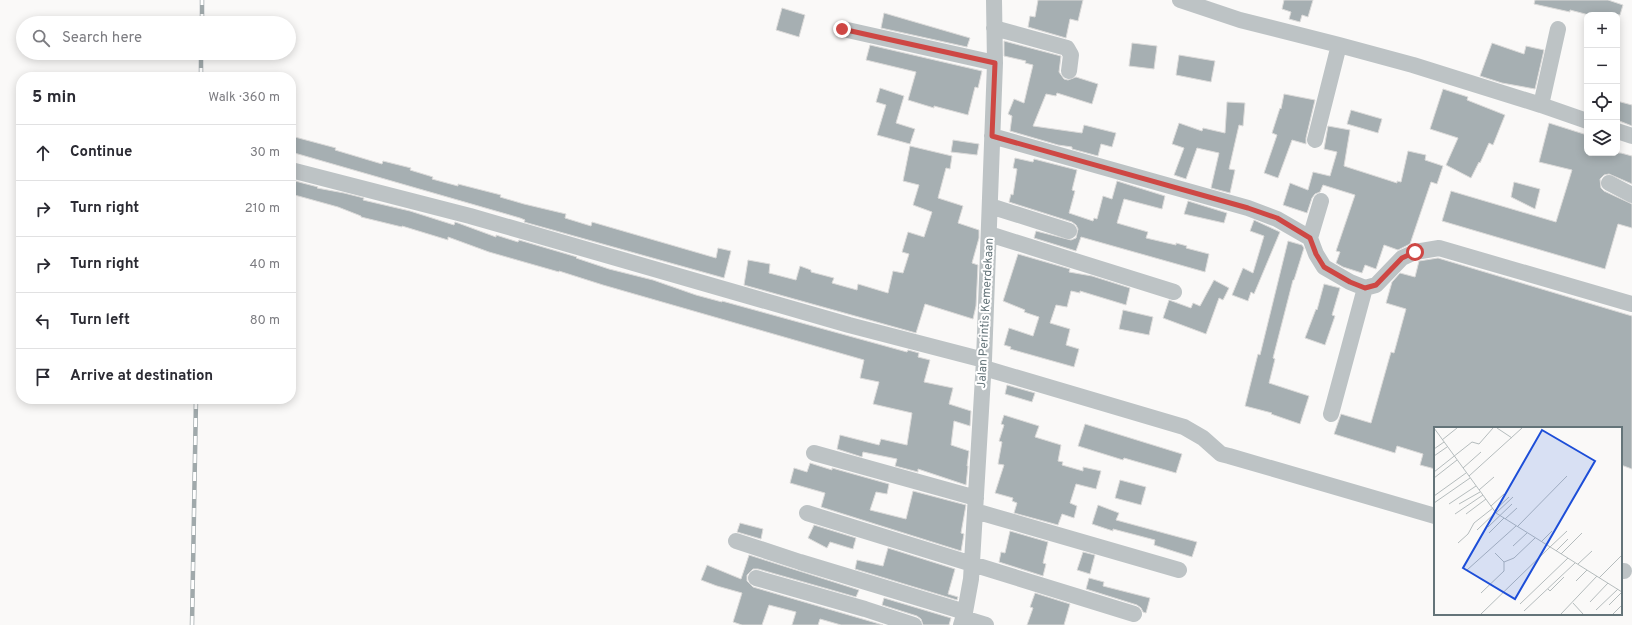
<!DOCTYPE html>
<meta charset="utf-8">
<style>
body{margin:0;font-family:Overpass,sans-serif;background:#f7f7f7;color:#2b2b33}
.controls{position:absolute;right:12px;top:12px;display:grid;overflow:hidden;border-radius:8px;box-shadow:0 2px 10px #0003}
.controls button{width:36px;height:36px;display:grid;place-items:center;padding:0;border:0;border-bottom:1px solid #e1e1e2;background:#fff;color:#2b2b33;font:20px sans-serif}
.stop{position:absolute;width:12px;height:12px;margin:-9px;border:3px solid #ce4744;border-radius:50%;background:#fff}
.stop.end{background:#ce4744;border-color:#fff;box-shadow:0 1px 4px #0008}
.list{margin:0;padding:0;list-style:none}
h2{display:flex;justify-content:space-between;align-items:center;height:52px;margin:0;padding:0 16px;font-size:17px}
h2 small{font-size:13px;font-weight:400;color:#7c7c81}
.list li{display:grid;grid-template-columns:26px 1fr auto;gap:12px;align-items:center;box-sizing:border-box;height:56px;padding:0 16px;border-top:1px solid #e1e1e2}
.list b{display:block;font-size:15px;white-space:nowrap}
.list em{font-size:13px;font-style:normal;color:#7c7c81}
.icon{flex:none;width:22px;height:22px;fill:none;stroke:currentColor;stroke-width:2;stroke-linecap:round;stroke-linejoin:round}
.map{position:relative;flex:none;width:1632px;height:625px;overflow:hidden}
.search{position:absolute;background:#fff;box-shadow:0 2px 10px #0003;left:16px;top:16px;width:280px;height:44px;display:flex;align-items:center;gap:10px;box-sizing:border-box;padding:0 14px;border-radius:22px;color:#7c7c81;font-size:15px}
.panel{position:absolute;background:#fff;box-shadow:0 2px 10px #0003;left:16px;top:72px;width:280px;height:332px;border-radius:16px}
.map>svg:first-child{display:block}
.building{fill:#a6afb2;stroke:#dcdbda}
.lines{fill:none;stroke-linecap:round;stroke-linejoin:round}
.minor{stroke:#bdc3c5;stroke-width:16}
.rail-casing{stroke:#a0a9ab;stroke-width:4.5}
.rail{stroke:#fff;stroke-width:3;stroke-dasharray:9;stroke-linecap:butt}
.route{stroke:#ce4744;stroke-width:5}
.labels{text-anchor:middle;stroke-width:4;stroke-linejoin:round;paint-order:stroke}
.street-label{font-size:12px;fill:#647479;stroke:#fff}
.inset-road{fill:none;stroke:#b5bcbd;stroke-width:1}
.view{fill:#1d4ed8;fill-opacity:0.15;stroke:#1d4ed8;stroke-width:2}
.inset-edge{fill:none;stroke:#647479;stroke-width:2}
</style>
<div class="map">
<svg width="1632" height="625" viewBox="0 0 1632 625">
<rect width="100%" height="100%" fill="#faf9f8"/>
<path class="building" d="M1038 0H1083L1078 21 1070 19 1066 38 1028 27 1030 16 1035 17Z
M1284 0H1313L1308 17 1302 15 1300 22 1289 19 1291 12 1282 9Z
M1535 0H1608L1623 5 1620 15H1589L1570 10V12L1534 4Z
M782 8 805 15 799 37 776 30Z
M884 13 970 38 967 47 881 28Z
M1004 41 1061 56 1059 72 1064 79 1068 80 1076 77 1098 84 1092 104 1057 93 1056 96 1046 94 1033 126 1082 133 1084 125 1116 133 1112 147 1101 144 1098 156 1072 149V147L1058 145 1010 131 1012 116 1008 114 1014 99 1024 103 1033 65 1025 63 1026 61 1004 56Z
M1132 43 1157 46 1154 69 1129 66Z
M1492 43 1524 54 1526 46 1544 50 1535 89 1502 83 1480 76Z
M870 45 982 71 978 88 975 87 968 115 934 106V108L908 100 916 72 866 60Z
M1179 55 1215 61 1211 82 1176 75Z
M880 88 904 96 896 123 915 129 910 144 877 135 886 105 876 102Z
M1443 89 1468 97 1467 100 1505 115 1493 145 1489 143 1480 163 1479 162 1471 178 1446 165 1458 138 1430 129Z
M1284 94 1315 100 1306 138V144L1292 140 1278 178 1264 173 1277 135 1272 133 1280 108 1281 109Z
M1617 101 1632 105V126L1617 120Z
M1227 102 1245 103 1243 126 1239 125 1229 169 1235 170 1230 193 1211 188 1219 153 1197 148 1186 179 1174 175 1184 148 1172 144 1179 123 1202 131 1203 128 1225 133Z
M1351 110 1382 119 1378 133 1347 124Z
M1549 123 1587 135V153H1621L1632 156V184L1609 174 1604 175 1600 179 1601 188 1604 191 1632 204V228L1618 224 1605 269 1442 221 1451 191 1556 222 1572 170 1539 162Z
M1328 126 1350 130 1344 166 1397 183V181L1401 182 1408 151 1426 155 1425 160 1443 166 1437 184 1431 182 1410 244 1398 250 1384 245 1376 269 1365 265 1362 273 1343 267 1336 263 1340 252 1336 251 1355 195 1323 185 1320 192 1315 194 1312 198 1307 213 1283 205 1290 183 1308 190 1313 172 1330 176 1337 152 1324 149Z
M291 136 336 148 335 150 382 164 383 161 411 168 410 170 433 177 432 179 458 186V184L501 195 500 197 524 204 566 214 565 218 591 226 592 222 716 258 718 248 731 251 724 278 524 222 525 220 520 218 291 152Z
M953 140 979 144 977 155 951 152Z
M910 146 952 156 950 169 946 168 938 198 963 206 958 223 979 230V238L972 263 978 265 976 306 973 319 925 304 916 333 744 285 748 260 770 264 769 273 796 280 800 266 811 270V272L834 278 832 283 857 290 858 284 888 293 893 271 903 273 909 254 902 252 908 232 924 237 932 212 913 205 919 185 903 181Z
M1015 158 1033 162 1034 159 1077 170 1072 190 1075 191 1069 213 1093 221 1094 218 1097 219 1103 196 1112 199 1117 181 1165 196 1162 209 1124 199 1117 223 1148 232 1146 238 1176 245V243L1187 246 1186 248 1209 254 1205 272 1081 237 1076 251 1034 238 1036 231 1071 240 1076 238 1078 229 1076 225 1072 222 1009 202 1011 194 1013 195 1017 169 1013 168Z
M291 180 318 187 317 188 344 193 364 198 363 200 410 211 454 225 455 222 458 223 496 237V235L518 242 519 240 577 257 576 258 609 269 653 280 696 295 722 302V301L907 352 908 350 919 353 918 357 930 360 924 382 953 388 949 404 971 411 970 426 954 421 951 445 969 451 967 466H968L966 485 918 469V472L895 466 897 459 863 452 862 457 837 449 840 435 879 445 881 439 907 445 912 413 873 404 879 382 860 378 864 360 603 285 559 271V272L489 252 448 237V240L402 226V227L361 217V216L338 207 291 194Z
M1514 182 1540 189 1535 209 1511 197Z
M1188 201 1227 213 1224 223 1184 214Z
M1254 220 1280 232 1254 294 1251 292 1248 301 1232 295 1243 268 1253 273 1264 236 1250 231Z
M1288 241 1302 245 1304 248 1294 280H1293L1273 358 1275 359 1269 383 1309 396 1300 424 1271 414 1272 413 1245 406 1258 354 1260 355Z
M1018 254 1070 269 1069 272 1092 276 1130 288 1126 305 1080 291V293L1071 291 1067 307 1056 305 1050 323 1070 329 1066 345 1079 349 1074 367 1010 349 1011 347 1004 345 1009 328 1033 336 1039 317 1024 312 1025 310 1003 301Z
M1438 258 1632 316V469L1621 465V428H1435V469L1420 465 1423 454 1397 446 1395 453 1334 434 1341 414 1371 423 1391 352 1394 353 1406 309 1386 303 1392 282 1400 273 1415 277 1419 261Z
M1214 280 1229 288 1223 300 1219 298 1206 334 1163 318 1169 300 1191 308 1193 303 1200 306Z
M1324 284 1340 288 1332 315 1335 316 1325 345 1305 338 1316 309 1317 310Z
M1123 310 1153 317 1149 335 1119 329Z
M1007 385 1035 393 1032 402 1005 394Z
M1004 415 1039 426 1035 437 1061 445 1058 461 1063 462 1062 465 1083 471V467L1101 471 1096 489 1076 484 1070 503 1077 506 1074 518 1062 514 1058 525 1014 513 1017 503 1012 501 1013 498 995 493 1004 465 998 464 1002 442 999 441 1004 425 1001 424Z
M1085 424 1182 454 1176 473 1124 458 1123 460 1078 446Z
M810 463 832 470V468L889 484 887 494 876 492 870 510 906 519 913 491 966 505 961 533 964 534 961 551 821 507 825 493 790 483 794 468 807 472Z
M1120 480 1146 487 1141 505 1115 498Z
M1098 505 1119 513 1116 520 1197 542 1192 557 1154 545 1155 540 1113 529V531L1092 524Z
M740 523 763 529 761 539 737 532Z
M814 525 856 538 853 549 830 542 827 548 808 538Z
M1010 531 1048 542 1043 563 1046 564 1043 576 999 562 1001 552 1005 553Z
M888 548 955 569 948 594 958 597 957 600 855 569 857 560 883 566Z
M1083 552 1095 555 1090 574 1077 570Z
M749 555 859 590 856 597 758 569H753L747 575V581L753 587 883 625H841L820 619 818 625H792L796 612 769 605 762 625H742L733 622 742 593 717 586 701 580 707 565 741 579Z
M1089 578 1104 582 1103 586 1150 598 1146 613 1143 612 1141 608 1137 605 1086 589Z
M1035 593 1070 604 1064 625H1027L1033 608 1030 607Z
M884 598 951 618 949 625H923L921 619 917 616 882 605Z"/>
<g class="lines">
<path class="minor" d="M1180 0 1240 20 1339 45 1413 65 1541 105 1587 121
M994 28 1067 48 1071 55 1069 71
M843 29 995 63
M1541 105 1558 29
M1617 131 1632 136
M992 136 1248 208 1277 219 1310 238
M1315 140 1339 45
M291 170 470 216 849 325 984 360
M1609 183 1632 195
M1321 201 1310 238 1316 254 1324 267 1350 282 1365 288 1376 285 1402 258 1415 252 1439 248 1632 304
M990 206 1069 231
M989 234 1174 292
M984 368 1184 427 1203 438 1221 454 1229 456 1435 516
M1331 414 1365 288
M814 453 976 498
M975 511 1179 570
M807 513 1134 614
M736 541 800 562 965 612
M1621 571H1624
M756 578 865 609 914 625
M963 618 986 625
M961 625 965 612 971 579 984 360 995 63 994 0"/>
<g class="rail-casing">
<path id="rail" d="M202 23V0
M201 77V53
M192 625 196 399"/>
</g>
<use href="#rail" class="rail"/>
</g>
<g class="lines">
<path class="route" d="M842 29 995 63 992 136 1248 208 1277 218 1310 238 1316 254 1324 267 1350 282 1365 288 1376 285 1402 258 1415 252"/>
</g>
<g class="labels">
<g class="street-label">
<text transform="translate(985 313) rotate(-87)" y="4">Jalan Perintis Kemerdekaan</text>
</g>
</g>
<g transform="translate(1434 427)">
<rect width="188" height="188" fill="#faf9f8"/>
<path class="inset-road" d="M0 1 62 86 188 165 175 178M63 1 78 11M8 13 23 1M0 22 10 15M0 29 13 20M29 41 47 25M0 45 38 15 45 17 59 1M35 49 88 1M0 51 23 33M45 63 60 50M0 69 32 46M0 76 36 51M15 77 42 59M25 77 46 65M57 79 70 67M60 84 75 70M62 86 79 70M21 87 49 68M32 87 52 72M71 92 83 81M54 100 78 77M83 100 133 49M43 103 62 85M55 106 70 91M107 115 118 104M24 116 34 107 40 96 59 81M79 119 93 106M116 120 133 104M122 124 134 112M61 126 70 135M127 127 148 106M144 137 158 124M33 143 82 99M165 151 188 128M142 154 153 143M114 162 116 164 130 150M47 166 70 144V135L80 131 101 111M156 175 174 156M139 176 149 187M86 177 134 131M162 183 184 162M90 184 141 136M47 187 116 120M127 187 163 149M179 187 188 178"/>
<path class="view" d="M108 3 161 34 81 172 29 141Z"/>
<rect width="188" height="188" class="inset-edge"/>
</g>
</svg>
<div class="controls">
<button>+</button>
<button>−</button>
<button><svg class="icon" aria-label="locate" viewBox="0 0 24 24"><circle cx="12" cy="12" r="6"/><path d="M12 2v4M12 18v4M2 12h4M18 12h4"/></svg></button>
<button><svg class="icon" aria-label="layers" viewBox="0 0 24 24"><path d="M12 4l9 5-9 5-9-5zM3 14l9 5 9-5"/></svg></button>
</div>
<div class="stop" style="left:1415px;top:252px"></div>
<div class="stop end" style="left:842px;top:29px"></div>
<div class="search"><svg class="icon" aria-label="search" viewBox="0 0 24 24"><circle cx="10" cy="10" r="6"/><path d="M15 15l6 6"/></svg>Search here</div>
<section class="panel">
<h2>5 min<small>Walk · 360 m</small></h2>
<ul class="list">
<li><svg class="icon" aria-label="ahead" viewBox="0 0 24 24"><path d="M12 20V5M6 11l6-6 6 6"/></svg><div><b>Continue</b></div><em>30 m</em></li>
<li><svg class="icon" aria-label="right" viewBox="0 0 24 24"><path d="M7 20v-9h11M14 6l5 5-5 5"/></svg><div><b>Turn right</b></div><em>210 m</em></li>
<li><svg class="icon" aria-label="right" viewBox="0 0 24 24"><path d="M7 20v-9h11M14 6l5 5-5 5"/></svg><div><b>Turn right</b></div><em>40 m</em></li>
<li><svg class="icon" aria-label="left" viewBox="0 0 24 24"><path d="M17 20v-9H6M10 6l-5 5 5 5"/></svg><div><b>Turn left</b></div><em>80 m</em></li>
<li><svg class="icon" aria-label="arrive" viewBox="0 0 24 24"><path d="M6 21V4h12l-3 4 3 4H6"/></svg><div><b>Arrive at destination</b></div></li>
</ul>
</section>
</div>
